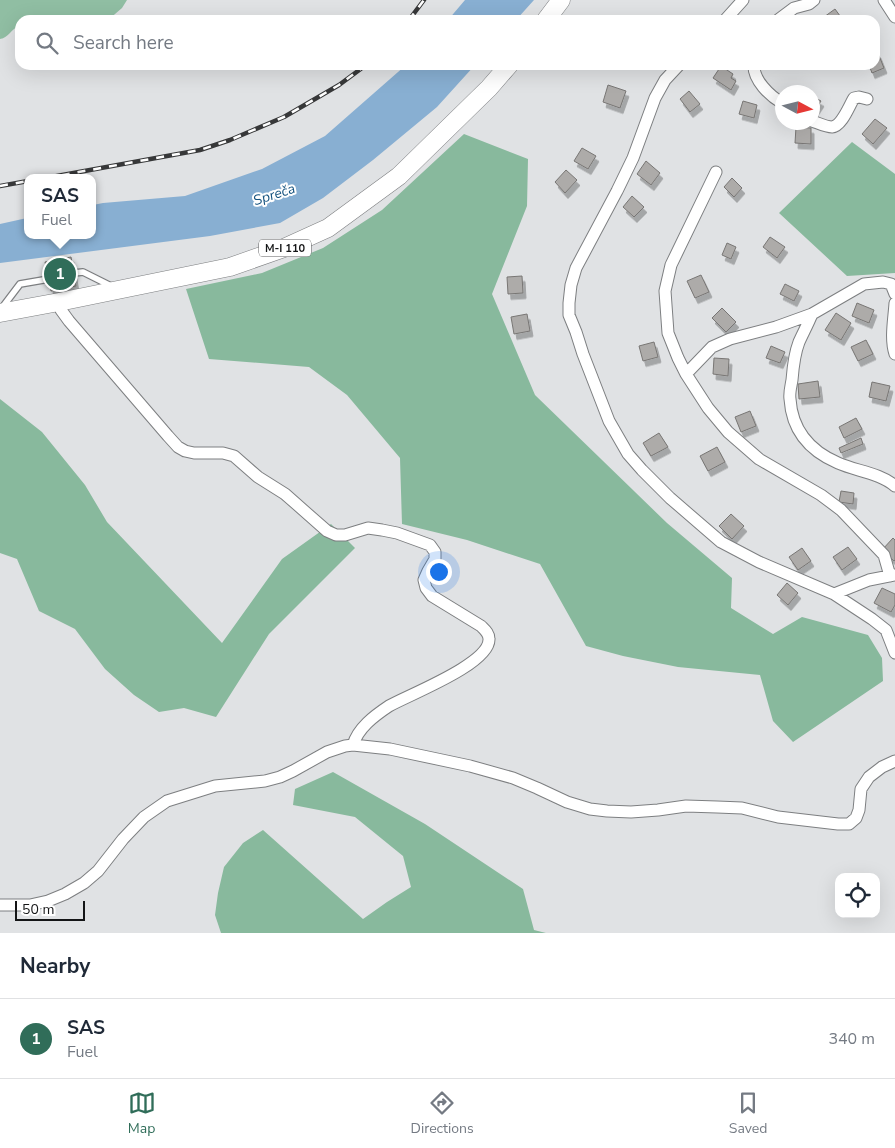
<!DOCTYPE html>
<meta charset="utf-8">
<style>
body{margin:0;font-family:"Nunito Sans",sans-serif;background:#f2f2f3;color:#1f2937}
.controls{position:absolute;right:15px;bottom:15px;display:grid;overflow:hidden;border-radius:10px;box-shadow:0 5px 20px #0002}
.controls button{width:45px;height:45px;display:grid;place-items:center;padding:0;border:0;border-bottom:1px solid #e0e1e3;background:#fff;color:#1f2937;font:25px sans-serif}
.compass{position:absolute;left:775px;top:85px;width:45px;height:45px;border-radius:50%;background:#fff;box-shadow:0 5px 20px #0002;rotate:97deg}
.scale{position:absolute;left:15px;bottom:12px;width:70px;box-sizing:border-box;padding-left:5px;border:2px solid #141516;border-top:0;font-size:14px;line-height:18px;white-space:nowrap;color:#141516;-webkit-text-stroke:4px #fff;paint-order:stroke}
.you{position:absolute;left:438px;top:571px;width:18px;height:18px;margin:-12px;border:4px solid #fff;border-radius:50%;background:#1a73e8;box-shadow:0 0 0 8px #1a73e833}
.badge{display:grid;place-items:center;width:32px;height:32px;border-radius:50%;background:#306d59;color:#fff;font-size:16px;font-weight:700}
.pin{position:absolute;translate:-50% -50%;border:2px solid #fff;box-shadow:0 1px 5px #0006}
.popup{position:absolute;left:24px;top:174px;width:72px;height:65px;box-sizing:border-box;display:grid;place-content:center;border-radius:10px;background:#fff;filter:drop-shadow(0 1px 4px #0005);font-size:16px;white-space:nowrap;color:#747a83}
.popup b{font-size:19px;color:#1f2937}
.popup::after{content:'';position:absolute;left:50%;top:100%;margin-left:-10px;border:10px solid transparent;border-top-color:#fff}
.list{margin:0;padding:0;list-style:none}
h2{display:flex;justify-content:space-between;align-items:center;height:65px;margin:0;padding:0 20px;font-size:21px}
h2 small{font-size:16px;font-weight:400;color:#747a83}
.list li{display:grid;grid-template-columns:32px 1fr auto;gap:15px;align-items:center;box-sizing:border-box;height:80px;padding:0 20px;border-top:1px solid #e0e1e3}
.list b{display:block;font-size:19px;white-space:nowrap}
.list p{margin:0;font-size:16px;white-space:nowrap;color:#747a83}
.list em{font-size:16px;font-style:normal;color:#747a83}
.icon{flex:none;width:28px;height:28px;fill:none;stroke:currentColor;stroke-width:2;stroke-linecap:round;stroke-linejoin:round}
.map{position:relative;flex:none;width:895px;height:933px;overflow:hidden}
.search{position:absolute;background:#fff;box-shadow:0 5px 20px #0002;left:15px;right:15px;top:15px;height:55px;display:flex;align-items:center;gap:12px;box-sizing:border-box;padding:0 18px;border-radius:15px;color:#747a83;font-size:19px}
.sheet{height:145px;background:#fff}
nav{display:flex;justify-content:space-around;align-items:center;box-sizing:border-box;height:70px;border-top:1px solid #e0e1e3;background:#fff;font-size:14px;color:#747a83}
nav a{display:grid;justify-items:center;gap:2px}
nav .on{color:#306d59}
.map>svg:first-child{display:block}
.green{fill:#90bea3}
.forest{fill:#88b99d}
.water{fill:#88afd2}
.building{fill:#adaba9;stroke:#787674;filter:url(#shadow)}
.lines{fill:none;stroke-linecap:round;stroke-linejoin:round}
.lane-casing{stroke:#7d7f81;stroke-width:8}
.street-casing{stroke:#7d7f81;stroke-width:13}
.primary-casing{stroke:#7d7f81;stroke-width:19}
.lane{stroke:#fff;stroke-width:5.5}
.street{stroke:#fff;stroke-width:11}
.primary{stroke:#fff;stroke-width:18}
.rail-casing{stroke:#373839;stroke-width:4.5}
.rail{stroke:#fff;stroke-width:2.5;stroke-dasharray:8;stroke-linecap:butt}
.labels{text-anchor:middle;stroke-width:4;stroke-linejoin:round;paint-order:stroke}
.shield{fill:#fff;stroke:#5a5b5c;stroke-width:1}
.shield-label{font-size:11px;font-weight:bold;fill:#141516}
.water-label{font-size:14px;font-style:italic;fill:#13517e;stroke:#fff}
</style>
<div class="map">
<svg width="895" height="933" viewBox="0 0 895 933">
<defs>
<filter id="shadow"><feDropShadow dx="3" dy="5.5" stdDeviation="0" flood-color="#0004"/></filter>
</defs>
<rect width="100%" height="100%" fill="#e0e2e4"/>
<path class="green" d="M0 0H127L122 8 108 20H20V26C11 28 9 38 0 39Z"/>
<path class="forest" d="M464 134 528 159 527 206 492 294 535 395 667 523 732 578 731 608 773 634 802 617 868 635 882 658 883 681 793 742 773 721 760 675 678 667 623 656 586 646 540 564 467 540 402 524 400 458 347 395 309 367 209 359 186 289 262 273 323 248 382 210Z
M852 142 895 174V273L847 276 779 213Z
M0 399 42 432 85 485 107 522 222 643 282 559 331 524 355 548 269 634 216 717 184 708 159 712 134 695 105 669 75 629 39 611 17 559 0 553Z
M333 772 425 824 523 889 534 930 546 933H221L215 915 218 893 224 867 243 843 263 830 363 919 387 902 411 887 403 856 355 817 293 805 295 789Z"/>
<path class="water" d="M465 0H534L516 20H448Z
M406 65H475L437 107 373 160 323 198 280 223 210 236 0 263V224L27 218 28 235H92L93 205 103 203 185 196 262 169 325 136Z"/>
<path class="building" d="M835 9 843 20H826L824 17Z
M878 53 884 68 872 73 869 65H875V54Z
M721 66 733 74 731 78 736 81 731 90 713 78Z
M608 85 626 91 620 108 603 102Z
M689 91 700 104 690 112 680 99Z
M812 96 821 101 812 115Z
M743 101 757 105 754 118 739 114Z
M875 119 887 128 873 144 862 134Z
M796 127 811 128V144L795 143Z
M582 148 596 156 588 169 574 161Z
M646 161 660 173 651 185 637 174Z
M566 170 577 180 565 193 555 182Z
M732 178 742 188 734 197 724 187Z
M632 196 644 207 634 217 623 207Z
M770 237 785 247 777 258 763 247Z
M727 243 736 247 731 259 722 255Z
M71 257 76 286 51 291 45 262Z
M701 275 709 292 695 298 687 281Z
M522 276 523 293 508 294 507 277Z
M785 284 799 291 794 301 780 294Z
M857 303 874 310 869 323 852 316Z
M722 308 736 322 726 332 712 318Z
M836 313 851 323 841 340 825 330Z
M527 314 530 331 514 334 511 317Z
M866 340 873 354 858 361 851 347Z
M654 342 658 357 643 361 639 346Z
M771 346 785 352 780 363 766 358Z
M714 358 729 359 728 376 713 374Z
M818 381 820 397 799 399 798 384Z
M872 382 890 386 886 401 869 397Z
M750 411 756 426 741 432 735 417Z
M856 418 862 429 844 438 839 427Z
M659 433 668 447 651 456 643 443Z
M861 438 863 444 841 453 839 448Z
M717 447 725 462 708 471 700 456Z
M841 491 854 493 853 504 839 502Z
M731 514 744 526 732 539 719 526Z
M893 538 895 540V560L894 561 882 550Z
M848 547 857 559 842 570 833 557Z
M802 548 811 561 798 570 789 557Z
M787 583 798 593 788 605 777 595Z
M882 588 895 594V605L891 612 874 603Z"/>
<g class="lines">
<g class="lane-casing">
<path id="lane" d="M74 273 83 272 113 287
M1 309 20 284 49 279"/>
</g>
<g class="street-casing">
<path id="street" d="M884 0 895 17
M725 20 743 0
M778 20 794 8 809 4 814 0
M679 65 665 80 655 98 633 158 617 191 576 268 571 285 569 303V315L576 332 583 354 609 421 628 454 642 470 670 498 721 542 759 562 834 594 872 619 886 630 895 653
M754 65C753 80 770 96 782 103
M812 121C818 123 826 127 832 127 842 126 849 106 854 98L859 97 867 99
M716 172 671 265 665 291 668 333 678 358 686 374 708 408 728 432 759 459 821 495 841 510 884 555 890 576
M59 302 61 310 69 321 168 436 178 447 185 451 194 453H223L234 456 258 477 285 494 327 531 336 535H345L368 528 382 530 397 533 430 545 435 552V559L428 571 424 580 426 588 432 596 481 626C485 630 489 633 489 639 490 664 408 695 389 706 374 716 358 728 353 745
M895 303C894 319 890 339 895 354
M812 314C808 324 803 333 799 342 794 355 793 367 792 380 791 386 789 393 790 399 792 431 810 451 838 463 856 471 880 473 895 486
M686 374 712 347 730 339 776 327 812 314 864 284 883 282 891 284 895 294
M834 594 869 580 895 575
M0 905H30L48 901 65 894 84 883 98 871 123 839 144 817 167 801 215 786 265 781 280 777 293 771 327 752 345 746 353 745 390 749 470 766 513 778 537 788 567 802 590 809 607 811 631 812 658 810 686 806 717 807 742 808 778 817 838 824H849L856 818 859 810 861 789 869 777 882 767 895 761"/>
</g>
<g class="primary-casing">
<path id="primary" d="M546 20 561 0
M0 313 59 302 230 267 284 248 328 228 399 176 489 88 509 65"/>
</g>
<use href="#lane" class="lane"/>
<use href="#street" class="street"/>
<use href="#primary" class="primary"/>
<g class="rail-casing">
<path id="rail" d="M409 20 424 0
M46 178 200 150 230 140 284 117 339 85 366 65
M0 186 28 181"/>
</g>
<use href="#rail" class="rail"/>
</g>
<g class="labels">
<rect class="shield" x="259" y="239.5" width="52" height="17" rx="4"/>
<g class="shield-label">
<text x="285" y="252">M-I 110</text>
</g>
<g class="water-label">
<text transform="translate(274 194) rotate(-18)" y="5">Spreča</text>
</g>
</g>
</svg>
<div class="controls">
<button><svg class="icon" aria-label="locate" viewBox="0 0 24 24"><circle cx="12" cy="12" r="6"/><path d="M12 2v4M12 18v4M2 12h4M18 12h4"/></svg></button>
</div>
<svg class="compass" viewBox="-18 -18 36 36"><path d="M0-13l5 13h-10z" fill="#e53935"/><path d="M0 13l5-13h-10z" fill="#747a83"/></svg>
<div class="scale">50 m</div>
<div class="you"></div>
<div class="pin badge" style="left:60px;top:274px">1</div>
<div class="popup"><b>SAS</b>Fuel</div>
<div class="search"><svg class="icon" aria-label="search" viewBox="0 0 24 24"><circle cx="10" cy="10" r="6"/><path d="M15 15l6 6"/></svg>Search here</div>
</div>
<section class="sheet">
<h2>Nearby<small></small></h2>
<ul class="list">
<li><span class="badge">1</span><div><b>SAS</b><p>Fuel</p></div><em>340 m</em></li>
</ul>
</section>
<nav>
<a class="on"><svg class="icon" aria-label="map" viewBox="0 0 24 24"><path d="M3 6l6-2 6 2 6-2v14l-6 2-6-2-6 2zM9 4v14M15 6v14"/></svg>Map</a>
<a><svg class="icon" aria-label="directions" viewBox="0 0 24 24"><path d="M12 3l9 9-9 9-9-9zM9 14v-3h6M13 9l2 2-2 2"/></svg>Directions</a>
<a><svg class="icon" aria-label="saved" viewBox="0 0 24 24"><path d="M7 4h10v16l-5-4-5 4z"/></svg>Saved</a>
</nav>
